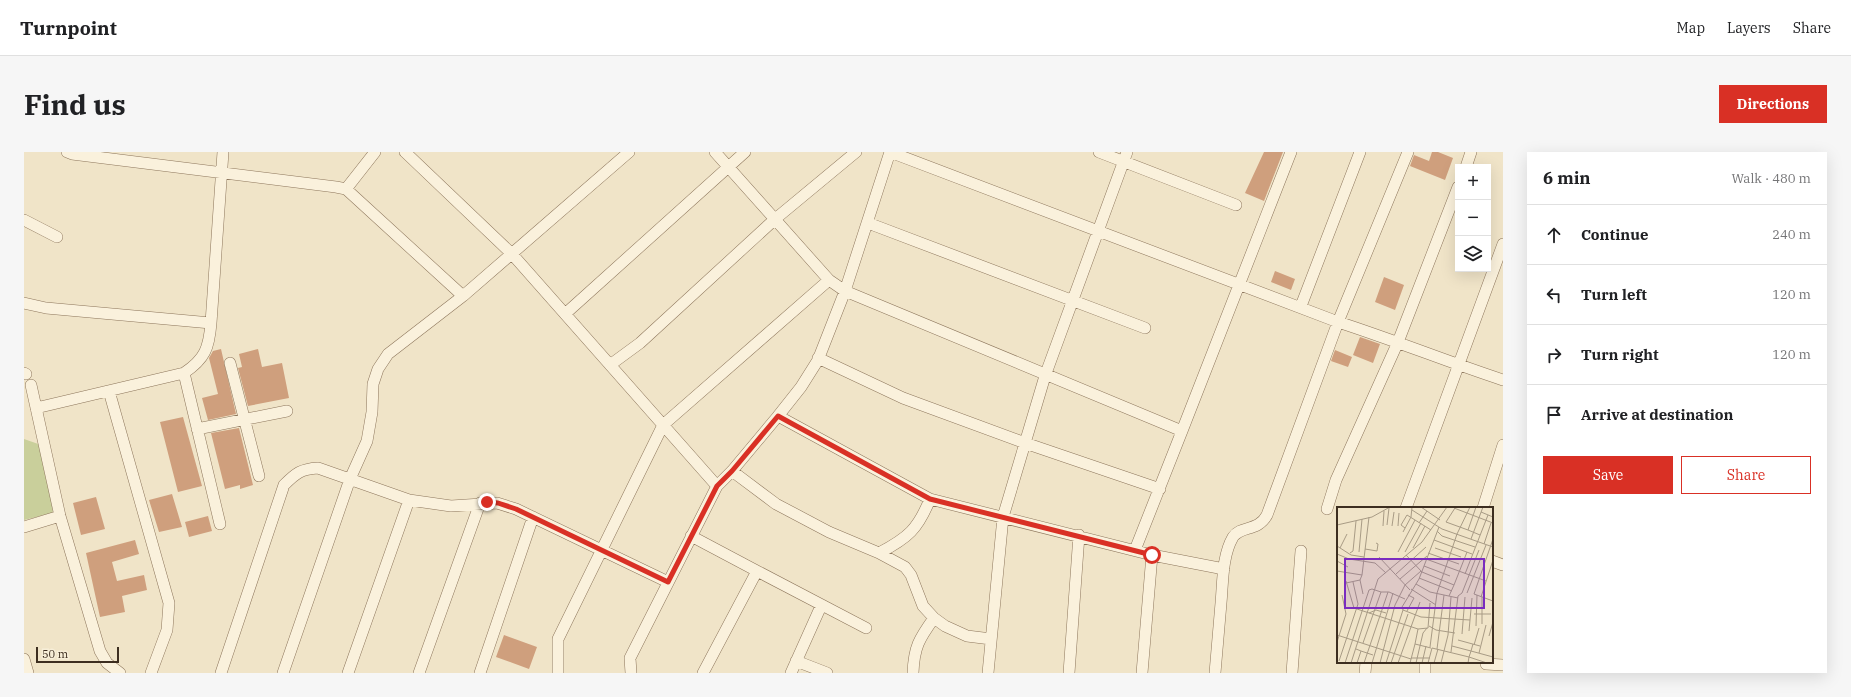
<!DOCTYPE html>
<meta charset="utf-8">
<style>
body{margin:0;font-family:"IBM Plex Serif",serif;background:#f6f6f6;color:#202124}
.controls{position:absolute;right:12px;top:12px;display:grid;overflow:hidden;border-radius:0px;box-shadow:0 4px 16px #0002}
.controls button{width:36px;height:36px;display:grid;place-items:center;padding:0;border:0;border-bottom:1px solid #e0e0e0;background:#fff;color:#202124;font:20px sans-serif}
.scale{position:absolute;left:12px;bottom:10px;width:83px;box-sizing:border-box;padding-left:4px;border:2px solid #3d2e20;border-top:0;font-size:11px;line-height:14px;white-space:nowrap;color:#3d2e20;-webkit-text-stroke:3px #f7eed8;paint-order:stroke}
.stop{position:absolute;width:12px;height:12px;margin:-9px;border:3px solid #d93025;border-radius:50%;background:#fff}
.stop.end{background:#d93025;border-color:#fff;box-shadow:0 1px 4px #0008}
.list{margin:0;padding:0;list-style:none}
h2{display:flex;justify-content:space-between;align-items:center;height:52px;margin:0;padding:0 16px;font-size:17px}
h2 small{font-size:13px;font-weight:400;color:#757577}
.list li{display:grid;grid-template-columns:26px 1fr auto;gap:12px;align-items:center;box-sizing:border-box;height:60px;padding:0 16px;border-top:1px solid #e0e0e0}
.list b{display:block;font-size:15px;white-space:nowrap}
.list em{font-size:13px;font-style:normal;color:#757577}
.actions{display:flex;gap:8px;padding:12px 16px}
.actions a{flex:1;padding:9px 0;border:1px solid #d93025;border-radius:0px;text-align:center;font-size:14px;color:#d93025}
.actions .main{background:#d93025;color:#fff}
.icon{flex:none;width:22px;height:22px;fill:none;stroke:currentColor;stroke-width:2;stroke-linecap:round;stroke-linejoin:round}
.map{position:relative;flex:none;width:1479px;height:521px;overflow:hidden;border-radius:0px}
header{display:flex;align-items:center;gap:24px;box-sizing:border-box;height:56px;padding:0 20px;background:#fff;border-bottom:1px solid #e0e0e0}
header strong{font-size:19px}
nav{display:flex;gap:22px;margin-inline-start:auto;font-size:14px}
.intro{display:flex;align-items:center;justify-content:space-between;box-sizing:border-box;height:96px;padding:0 24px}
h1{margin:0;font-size:28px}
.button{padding:10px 18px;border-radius:0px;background:#d93025;color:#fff;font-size:14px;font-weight:700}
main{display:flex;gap:24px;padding:0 24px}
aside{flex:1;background:#fff;border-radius:0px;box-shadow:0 4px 16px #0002}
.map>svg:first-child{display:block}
.green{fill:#c9cf9b}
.building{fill:#cf9f7d}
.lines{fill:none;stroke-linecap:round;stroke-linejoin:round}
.minor-casing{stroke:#8d765c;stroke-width:12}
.minor{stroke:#faf1dc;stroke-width:11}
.route{stroke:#d93025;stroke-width:5}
.inset-road{fill:none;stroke:#a89b85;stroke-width:1}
.view{fill:#7b2cbf;fill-opacity:0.15;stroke:#7b2cbf;stroke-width:2}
.inset-edge{fill:none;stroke:#3d2e20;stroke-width:2}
</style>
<header>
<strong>Turnpoint</strong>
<nav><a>Map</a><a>Layers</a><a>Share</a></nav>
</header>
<div class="intro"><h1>Find us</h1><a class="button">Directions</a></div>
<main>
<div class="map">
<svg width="1479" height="521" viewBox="0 0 1479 521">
<rect width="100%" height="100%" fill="#f0e4c8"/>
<path class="green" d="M0 287 20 294 29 361 0 368Z"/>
<path class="building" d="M1240 0H1259L1240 49 1221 41Z
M1408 0H1414L1429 6 1421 28 1386 14 1390 3 1405 9Z
M1251 119 1271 127 1267 138 1247 130Z
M1360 125 1380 133 1371 158 1351 150Z
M1336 185 1356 192 1349 211 1329 203Z
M197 197 212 262 184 268 178 246 194 242 185 206 189 199Z
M234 197 238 215 258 211 265 246 224 254 214 216 218 215 215 202Z
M1311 198 1328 205 1324 215 1307 209Z
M159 265 178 334 154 340 136 270Z
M215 276 229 333 216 337V333L201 337 187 281Z
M148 342 158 375 135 380 125 348Z
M72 345 81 377 57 383 49 351Z
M184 364 188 379 165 385 161 370Z
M111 388 115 402 88 410 93 429 120 423 123 438 98 444 101 460 76 465 62 401Z
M480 483 513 495 505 517 472 505Z"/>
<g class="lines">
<g class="minor-casing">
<path id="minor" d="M43 0 48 2 312 35 322 37 439 144
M381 0 488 102 693 334
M691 0 805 128 821 139 1158 279 1267 0
M866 0 1314 170C1370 188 1424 210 1479 228
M1075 0 1212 53
M1442 15 1447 0
M322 37 351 0
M0 68 33 85
M844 71 1121 176
M0 151 22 156 187 171 199 0
M1277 154 1336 0
M541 162 721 0
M794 206 879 246 1001 291 1136 337
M206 211 235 324
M586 213 616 191 750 68 832 0
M0 221 2 222
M160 221 196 372
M7 233 36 364 76 499 83 511 96 521
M85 239 145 451 143 478 127 521
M12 256 160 221C181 207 185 196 187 171
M754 264 906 347 1128 403 1200 417
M173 277 263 259
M708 319 752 352 805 380 855 401 881 415 887 423 899 454 910 466 921 474 943 484 967 487
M385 348 427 354 473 351 492 357 644 430
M1382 356 1479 92
M1459 356 1479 293
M1303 357 1312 328 1374 190 1434 35
M0 375 36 364
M667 384 733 419 679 521
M1111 398 1158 279
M855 401C884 386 894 377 906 347
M1468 409 1479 413
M733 419 842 476
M0 507 4 521
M772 509 803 521
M1462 512 1479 513
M197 521 260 333C272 321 277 317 294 316L385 348 324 521
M259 521 326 327 343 289 348 260 349 232 354 217 364 202 439 144 605 0
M395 521 456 351
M456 521 509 365
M534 521V487L639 273 805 128
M607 521 606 506 693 334 708 319 754 264 777 235 794 208 821 139 866 0
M767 521 797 454
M889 521C890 495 895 487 910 466
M964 521 979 365 1021 224 1103 0
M1045 521 1055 383
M1118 521 1128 403
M1191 521C1193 498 1195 474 1197 451 1199 430 1198 404 1209 385 1217 373 1234 380 1243 363L1314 170 1384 0
M1268 521 1277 399
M1341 521 1342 510
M1401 521V510"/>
</g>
<use href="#minor" class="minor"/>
</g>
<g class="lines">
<path class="route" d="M463 350 474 351 492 357 644 430 693 334 708 319 754 264 906 347 1128 403"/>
</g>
<g transform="translate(1313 355)">
<rect width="156" height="156" fill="#f0e4c8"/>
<path class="inset-road" d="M84 0 103 13M117 1 156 16M118 1 109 15 131 23 139 0M75 3 105 22 156 40M144 5 156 10M82 16 90 4M0 18 35 10 53 0M50 18 52 1M46 19 47 4M55 19 57 5M61 19 62 6M68 21 64 18 70 8 94 23M131 23 143 28M100 24 105 29 138 40M66 25 74 10 75 0M134 32 146 0M156 32 137 87 156 94M97 33 135 47M147 37 154 16M0 39 14 48 27 50M3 41 10 27M76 41 88 19M98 41 124 50M28 42 40 44 41 37 39 36M22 45 25 12M61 45 78 13M68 45 84 16M13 46 16 44 19 14M91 46 122 57M0 47 12 52 38 56 49 66M69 48 85 65 117 78 130 45M42 50 73 83M89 52 149 74M0 54 11 60M87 59 113 69M0 64 25 68 32 10M59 67 89 40M128 67 151 8M25 68 23 73 26 87M82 71 115 84M63 72 90 49M9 74 17 101 81 122 91 121 93 96M9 76 23 73M79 77 93 85 121 91M74 82 99 98M44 85H52L68 92M130 86 149 38M112 89 117 78M144 90 156 53M145 90V117M0 97V113M66 103 84 110 133 113M70 104 77 91 71 88M32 106 39 103 49 106M137 107H154M92 119 99 123 118 126M139 119 140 88M132 124 135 91M125 127 128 90M0 128 74 152M152 129 156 115M121 133 143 139M0 135 9 107 5 88M78 137 81 122M137 138 142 121M115 139 134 144 136 137M93 140 100 86 120 27 133 0M19 142 24 144 20 156M100 142 107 88M24 144 36 148M114 145 121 89 125 86 142 43M142 146 149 118M74 151H93M2 154 21 97 16 75M8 156 32 83 35 82 44 85 26 136M14 156 41 72 85 35 110 0M27 156 51 85M35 156 56 86M43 156 58 98 68 78 84 64M49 156 66 103 65 100 82 72 102 20M54 156 71 107M61 156 83 95M73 156 78 137 94 141M79 156 86 126 90 121M85 156 89 139M91 156 95 141 132 150 134 144 156 150M97 156 101 142M104 156 111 128 114 90M131 156 132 150 150 156"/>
<path class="view" d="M8 52H147V101H8Z"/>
<rect width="156" height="156" class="inset-edge"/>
</g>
</svg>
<div class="controls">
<button>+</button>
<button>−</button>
<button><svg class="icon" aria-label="layers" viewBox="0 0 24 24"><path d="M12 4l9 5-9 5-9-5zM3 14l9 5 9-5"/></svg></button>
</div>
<div class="scale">50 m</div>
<div class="stop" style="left:1128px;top:403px"></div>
<div class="stop end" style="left:463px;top:350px"></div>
</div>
<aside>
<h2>6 min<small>Walk · 480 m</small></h2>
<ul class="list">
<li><svg class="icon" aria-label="ahead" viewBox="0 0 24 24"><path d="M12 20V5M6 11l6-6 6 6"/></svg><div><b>Continue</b></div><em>240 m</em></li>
<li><svg class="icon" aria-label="left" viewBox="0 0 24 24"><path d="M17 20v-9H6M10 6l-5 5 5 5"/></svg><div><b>Turn left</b></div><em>120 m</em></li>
<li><svg class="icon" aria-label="right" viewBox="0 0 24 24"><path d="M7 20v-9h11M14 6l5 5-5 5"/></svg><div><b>Turn right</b></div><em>120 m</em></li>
<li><svg class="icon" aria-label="arrive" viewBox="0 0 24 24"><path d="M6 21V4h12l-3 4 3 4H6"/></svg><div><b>Arrive at destination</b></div></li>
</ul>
<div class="actions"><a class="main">Save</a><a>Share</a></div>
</aside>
</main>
